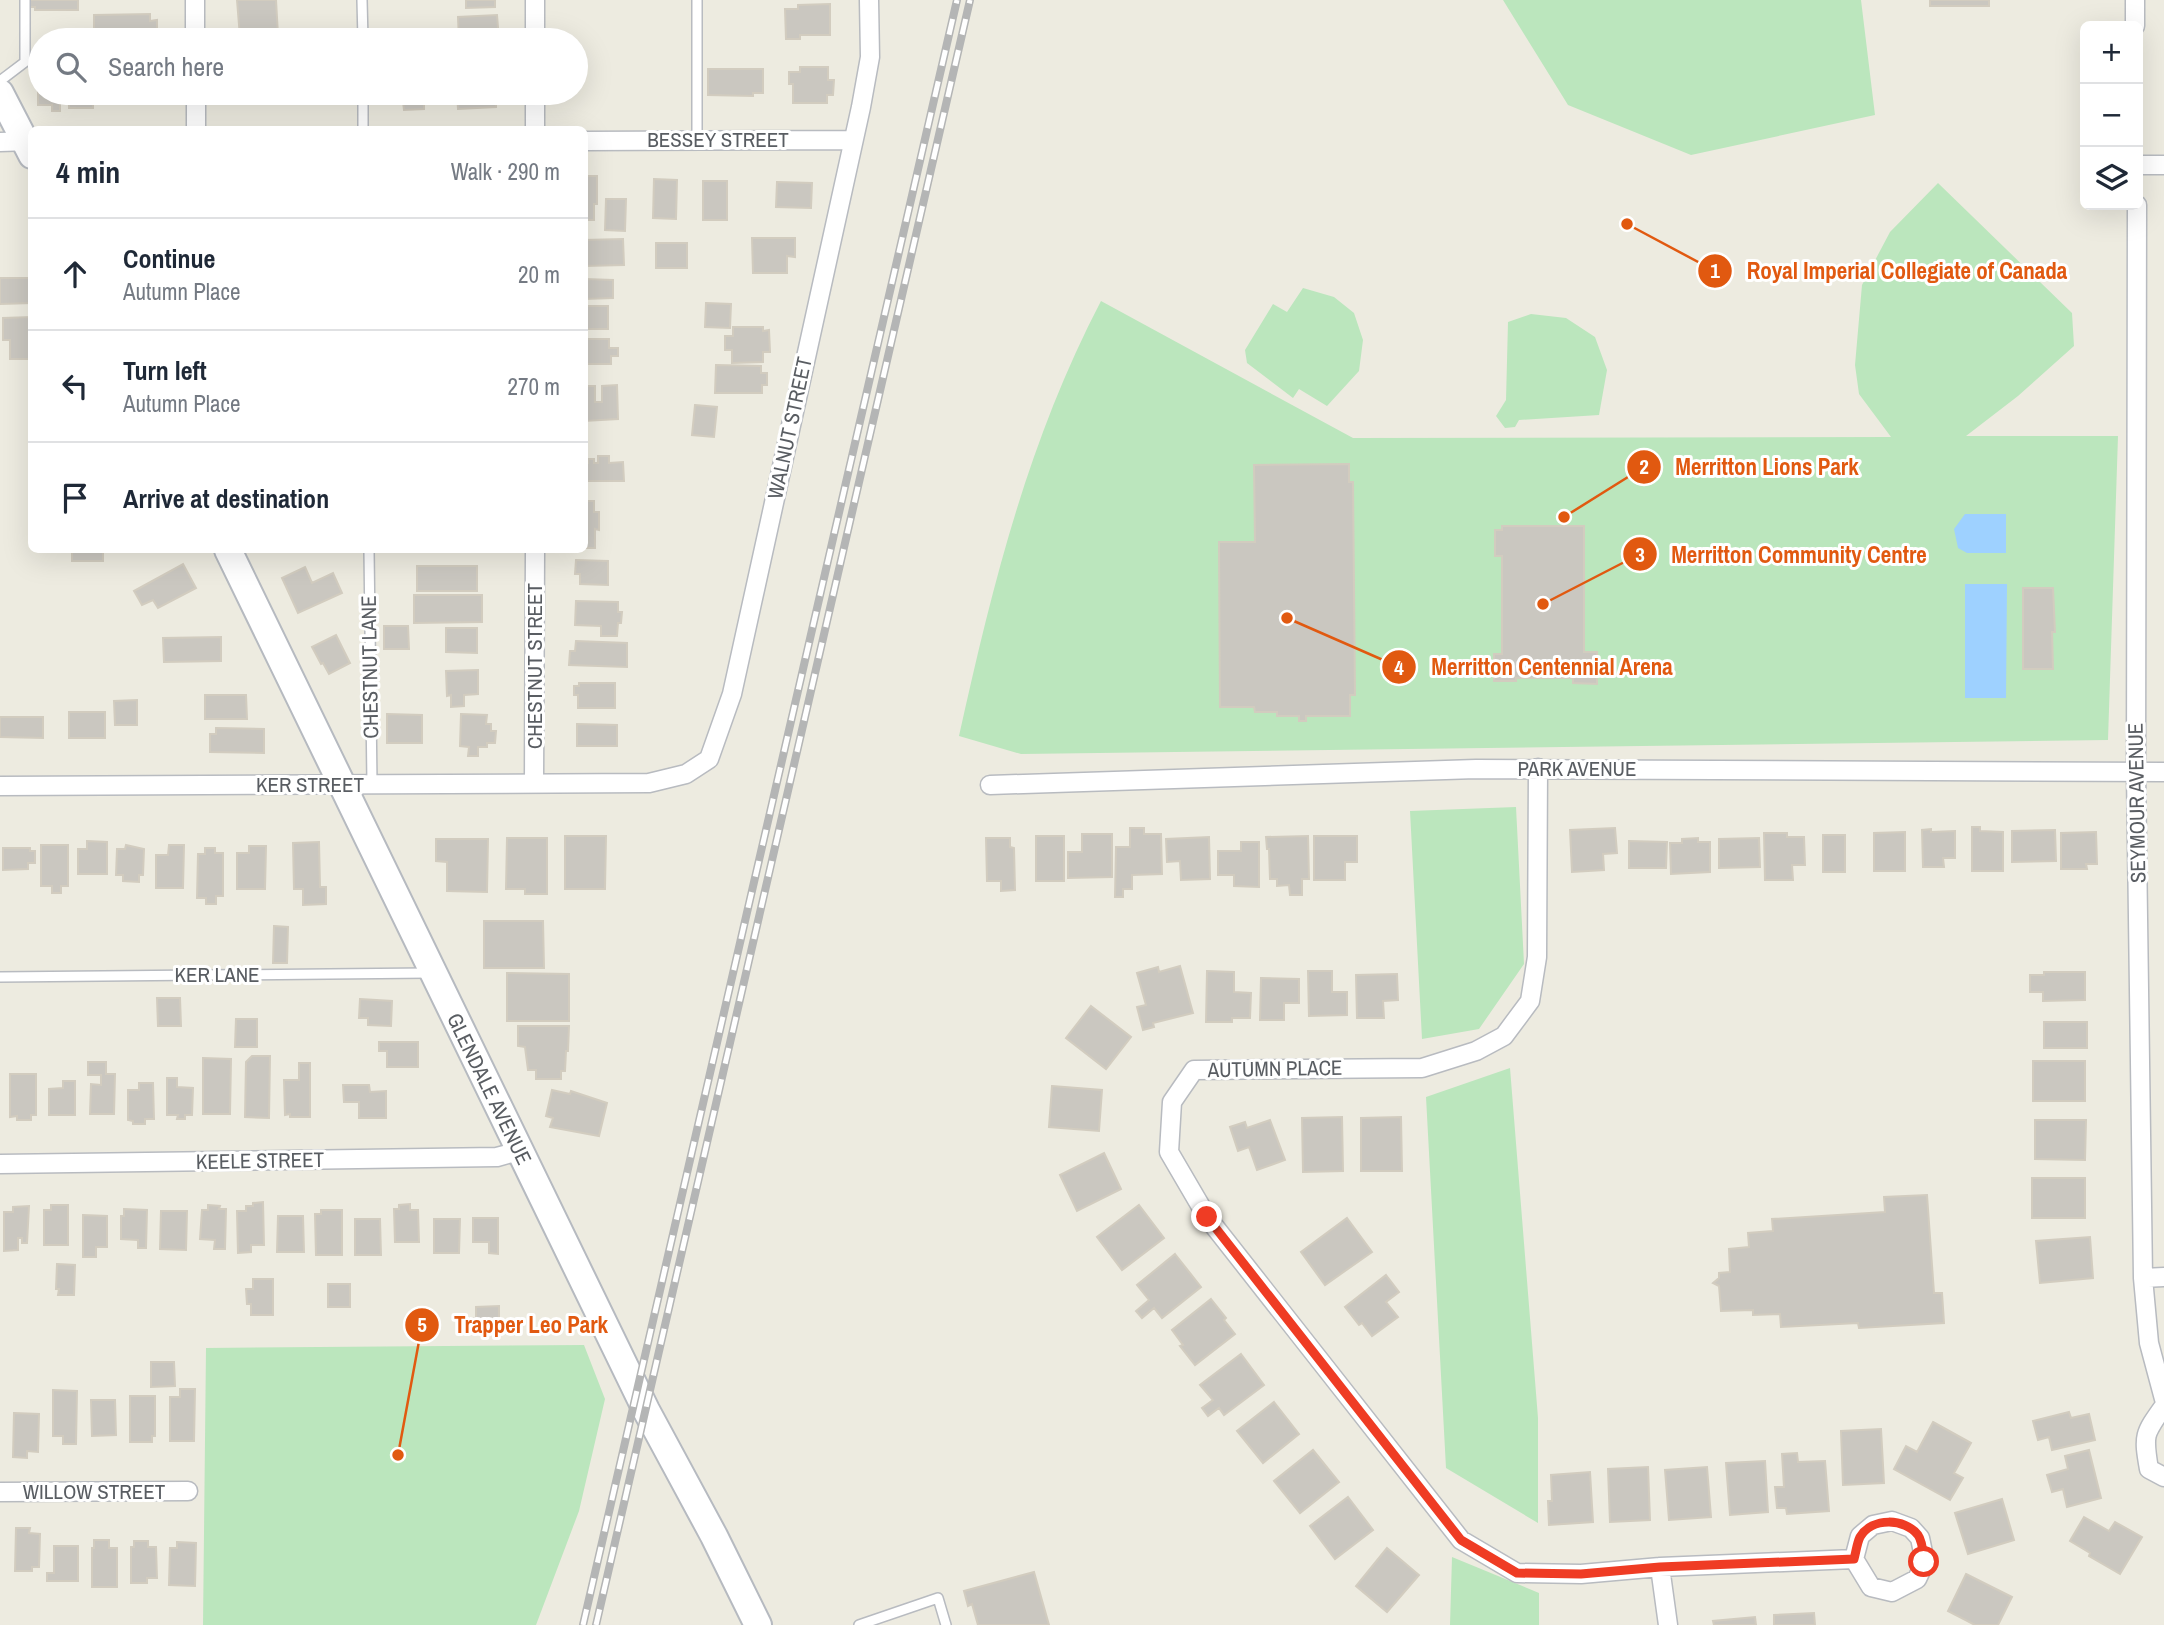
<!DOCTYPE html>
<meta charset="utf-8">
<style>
body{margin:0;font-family:"Archivo Narrow",sans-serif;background:#f6f6f7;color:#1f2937}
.controls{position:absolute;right:21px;top:21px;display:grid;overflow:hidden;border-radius:10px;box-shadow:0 7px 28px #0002}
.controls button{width:63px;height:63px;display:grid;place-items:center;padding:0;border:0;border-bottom:2px solid #e0e1e3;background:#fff;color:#1f2937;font:35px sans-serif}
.stop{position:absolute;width:21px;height:21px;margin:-16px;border:5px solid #ef3c24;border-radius:50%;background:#fff}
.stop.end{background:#ef3c24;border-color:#fff;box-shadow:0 2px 7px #0008}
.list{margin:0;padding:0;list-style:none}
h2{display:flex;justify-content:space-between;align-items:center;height:91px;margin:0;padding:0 28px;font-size:30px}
h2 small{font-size:23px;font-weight:400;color:#747a83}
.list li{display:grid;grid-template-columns:46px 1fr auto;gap:21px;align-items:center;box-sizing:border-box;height:112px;padding:0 28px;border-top:2px solid #e0e1e3}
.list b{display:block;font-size:26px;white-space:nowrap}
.list p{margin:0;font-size:23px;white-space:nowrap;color:#747a83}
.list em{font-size:23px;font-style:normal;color:#747a83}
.icon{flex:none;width:38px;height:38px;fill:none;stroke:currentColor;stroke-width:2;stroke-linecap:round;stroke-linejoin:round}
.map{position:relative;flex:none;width:2164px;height:1625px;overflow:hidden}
.search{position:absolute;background:#fff;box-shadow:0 7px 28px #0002;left:28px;top:28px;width:560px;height:77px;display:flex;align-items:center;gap:18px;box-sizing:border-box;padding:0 24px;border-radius:38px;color:#747a83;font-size:26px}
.panel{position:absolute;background:#fff;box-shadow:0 7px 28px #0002;left:28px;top:126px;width:560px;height:427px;border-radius:10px}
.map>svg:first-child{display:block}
.green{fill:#bbe6bd}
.water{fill:#9ed1ff}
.building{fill:#cac7c0;stroke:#d2ccbf;stroke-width:2}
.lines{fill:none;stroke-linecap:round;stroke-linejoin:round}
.lane-casing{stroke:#b8bbc0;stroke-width:12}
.street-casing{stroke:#b8bbc0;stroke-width:21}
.secondary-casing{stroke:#b6bac0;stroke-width:30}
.lane{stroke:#fff;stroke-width:9}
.street{stroke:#fff;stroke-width:18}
.secondary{stroke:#fff;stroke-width:26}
.rail-casing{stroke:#b4b5b5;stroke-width:8}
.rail{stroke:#fff;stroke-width:5;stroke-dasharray:16;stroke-linecap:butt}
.route{stroke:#ef3c24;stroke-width:9}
.labels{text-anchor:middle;stroke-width:6;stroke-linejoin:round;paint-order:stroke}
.street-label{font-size:21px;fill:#595d62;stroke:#fff}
.leader{fill:none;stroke:#e15910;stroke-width:2.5}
.callout-dot{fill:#e15910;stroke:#fff;stroke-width:2.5}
.mark-label{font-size:21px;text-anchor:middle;font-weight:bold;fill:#fff}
.callout-label{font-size:23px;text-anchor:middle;font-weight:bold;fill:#e15910;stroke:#fff;stroke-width:6;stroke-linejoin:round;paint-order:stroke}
</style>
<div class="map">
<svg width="2164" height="1625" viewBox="0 0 2164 1625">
<rect width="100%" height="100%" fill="#edebe0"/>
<path class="green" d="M1503 0H1861L1875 115 1691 155 1568 105Z
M1938 183 2072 313 2074 346 2018 396 1966 436H2118L2108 740 1021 754 959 736C993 583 1028 441 1101 301L1353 438 1891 437 1859 394 1855 365 1862 285 1890 232Z
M1303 288 1334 297 1354 313 1363 340 1359 371 1327 406 1299 389 1293 398 1247 363 1245 350 1273 304 1287 312Z
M1531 314 1566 318 1595 337 1607 370 1599 415 1519 420 1515 427 1505 428 1496 416 1506 400 1508 322Z
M1516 807 1524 964 1479 1029 1422 1039 1410 811Z
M1510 1068 1538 1418V1523L1446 1468 1426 1097Z
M584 1345 605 1399 579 1511 536 1625H203L206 1348Z
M1452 1557 1539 1593V1625H1450Z"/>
<path class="water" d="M1965 514H2006V553H1967L1958 548 1954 529Z
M1965 584H2007L2006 698H1965Z"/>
<path class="building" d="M26 0H78V10H35V7H26Z
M237 0H276L278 35 240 37Z
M466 0H495V7L466 8Z
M1930 0H1989V6H1930Z
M830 4V35H800V39H786L785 9H798V5Z
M150 14V21L157 20V33H151V40L94 38V15Z
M497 15 499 40H459L458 17Z
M800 67H828V80H834L833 95H827V103H793V84H789V72H800Z
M708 69H763V93H753V96L708 95Z
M38 71H40V93H60V111H52V105H38Z
M69 93H93V108H69Z
M121 93H150H147L146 102 121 101Z
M367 93H395V103L367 104Z
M402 93H424V109L404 110Z
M457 93H496V107L458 109Z
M584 176H597V204H594V220H584Z
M654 179 677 180 676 219 653 218Z
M703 181H727V220H703Z
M777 182 812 183 811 208 776 207Z
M606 199H626L625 231 605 230Z
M752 238H795V257L787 256V273H753Z
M623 239 624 265 584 266V240Z
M656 243H687V268H656Z
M0 278H32V303L0 304Z
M584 279 613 280V298L584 299Z
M706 303 731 304 730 328 705 327Z
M584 306H608V329H584Z
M32 317V359H10V340H3V318Z
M733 327H763V331L769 330 770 352H763V362L732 363V350H725V336H733Z
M584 339H609V348H618V356H611V364H584Z
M716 365 761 366V373H767V385H762V393H715Z
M617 385 618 419 584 421V386H595V402H602V386Z
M695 405 717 407 714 437 692 435Z
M598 456H609V463L623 462 624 481H584V463H588V459H594V463H598Z
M1349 464V482H1353L1355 695H1350V716H1306V721H1299V716H1277V712H1255L1254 707H1220L1219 542H1255L1254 465Z
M584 501H594V512H599V530L595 529V548H584Z
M1502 526H1584V652H1597V684L1573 683V678H1516V681H1494V654H1502V556H1495V530H1502Z
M72 550H103V561H72Z
M576 560 608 561V585L580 584V574H575Z
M183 564 196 588 158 608 153 600 142 605 134 591Z
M417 566H477V591H417Z
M305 567 312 583 333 573 342 593 298 613 282 578Z
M2023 588H2053L2055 632H2052L2053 669H2023Z
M414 595H482V622L414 623Z
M576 601 618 602V612H622L621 623H618L617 636H601V626L575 625Z
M384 626H408L409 649H384Z
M446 628H477V653L446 652Z
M336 635 350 663 329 674 323 663 321 664 312 647Z
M221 637V661L164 662 163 638Z
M576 641 627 643V667L569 665 570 651H575Z
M478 670V694L464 695V706L451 707V695L447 696 446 671Z
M579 683H615V708H578V695H574V686H579Z
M205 695H246L247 719H205Z
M137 700V725H115L114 701Z
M69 712H105V738H69Z
M387 714 422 715V743H387Z
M461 714 487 715 486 724H491V731H496L495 743H487V747H478V756H468L469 747 460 746Z
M0 717H43V738L0 737Z
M577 724 617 725V746H577Z
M216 728 264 729V753L210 752V734H216Z
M1972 827H1980V831L2003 832V871H1972Z
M1130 828H1144V834H1161L1162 874 1132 875V889H1123V897H1115L1116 847H1130Z
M1615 828 1617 853 1603 854 1604 870 1572 872 1570 830Z
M1931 829V832L1955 831V858H1943L1944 867H1923L1922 830Z
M2055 830 2056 861 2012 862V831Z
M1905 832V871H1874V833Z
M2096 832 2097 864H2086L2087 869H2061V833Z
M1764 833H1787V837H1804L1805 865H1792L1793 880H1765Z
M1082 834H1112V877L1068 878V852H1082Z
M1823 835H1845V872H1823Z
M565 836H606L605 889H565Z
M1036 836H1064V881H1036Z
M1308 836 1309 879H1302V895H1290L1289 885 1277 886V879H1270L1269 849H1267L1266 837Z
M1314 836H1357V862H1345V880H1314Z
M1209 837 1210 879 1181 880 1180 861 1167 862 1166 839Z
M507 838H547V894H525V889H506Z
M986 838H1010V847L1014 848 1015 890 1001 891V881H987Z
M1698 838V842H1710V872L1671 874 1670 843H1682V839Z
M1759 838 1760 867 1719 868V839Z
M436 839H488L487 892 447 891V862L436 861Z
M87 841 107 842V874H78V849H87Z
M1629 841 1667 842 1666 868H1629Z
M319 842 320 887H326V904L303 905V889H294L293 843Z
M1241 842H1259V887L1234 886V875H1218V851H1241Z
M41 845H68V886H61V893H52V886H41Z
M126 845 144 849 143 875H139V882L123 881V875H116L117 849H125Z
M169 845H184L183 888H156V855H168Z
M249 846H266L265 889H237V853H249Z
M3 848H30V851H35V863H28V869L3 870Z
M205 848H215V853H223V896H216V904H206V898H197L198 854H205Z
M484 921H543L544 968H484Z
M274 926 288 927 287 963H273Z
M1180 966 1193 1013 1153 1023 1154 1027 1143 1030 1137 1007 1146 1005 1137 973 1158 967 1159 972Z
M1207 971 1234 972V992L1251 993 1250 1018H1232V1022H1206Z
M1308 971H1332V992H1347V1015L1309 1016Z
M2044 972H2085V1000L2043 1001V992H2030V975H2044Z
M507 973 569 974V1021H507Z
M1397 974 1398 1000 1383 1001 1384 1018H1357L1356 975Z
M1261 978 1299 979V1003H1284V1020H1260Z
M157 998H180L181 1026H158Z
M360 999 392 1001 391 1026 368 1025V1018H359Z
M1091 1006 1131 1037 1106 1069 1066 1038Z
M236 1019H257V1047H235Z
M2044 1022H2087V1048H2044Z
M518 1026H569L568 1051H566L565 1071H561V1079H536V1070H528L525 1047 518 1046Z
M379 1042H418V1067H387V1051H379Z
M252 1056H270L269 1118 245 1117 246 1062Z
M203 1058 231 1059 230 1114H203Z
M2033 1061H2085V1101H2033Z
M88 1062H106V1074H115L114 1114H90L91 1084 101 1085V1075H88Z
M299 1063H310V1117H290V1114L285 1115 284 1080H299Z
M10 1074H36V1115H31V1120H17V1116L10 1117Z
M167 1078H177V1087L193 1088 192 1115H185V1119H177L178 1115H167Z
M63 1081H75V1115H49V1089L63 1088Z
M139 1083H153L154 1119H145V1124H133V1121L128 1120V1090H139Z
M343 1085H369L370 1092 386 1091V1118H359V1102H344Z
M1052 1086 1102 1090 1099 1131 1049 1127Z
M552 1090 570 1094 571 1091 607 1103 599 1136 550 1127 553 1118 546 1116Z
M1342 1117 1343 1171 1303 1172 1302 1118Z
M1401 1117 1402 1171H1361V1118Z
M1270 1120 1285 1160 1257 1170 1249 1147 1238 1151 1230 1127 1245 1122 1247 1128Z
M2035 1120H2086L2085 1160 2035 1159Z
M1104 1153 1121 1189 1077 1211 1060 1175Z
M2032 1178H2085V1218H2032Z
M1927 1195 1934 1293H1942L1944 1323 1859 1328 1858 1323 1781 1327 1780 1314 1753 1315V1310L1721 1311 1719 1286 1713 1283 1719 1278V1273L1730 1272 1729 1249 1749 1247 1748 1233 1773 1231 1772 1219 1885 1212 1884 1197Z
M263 1202 264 1245H251V1252L238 1253 237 1211H246V1206H253V1203Z
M410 1204V1210H418L419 1242H395L394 1209H399V1205Z
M51 1205H68V1245H44V1210H51Z
M208 1205 220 1206 219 1209H226L225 1249H214L215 1240 200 1239 202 1210H208Z
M1139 1205 1164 1238 1122 1270 1097 1237Z
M29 1206 27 1243H22V1238H18V1250L4 1251V1212H13V1207Z
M124 1209 147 1210 146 1248H138V1240L121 1239V1216H124Z
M321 1210H342V1255H316L315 1214H321Z
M161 1211H187L186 1250 160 1249Z
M83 1215 107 1216V1247H96V1257H83Z
M278 1216H303L304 1252H277Z
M473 1218H498V1254L489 1253V1242H473Z
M1347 1218 1372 1252 1325 1285 1301 1252Z
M355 1219H380L381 1255H355Z
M434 1219H460L459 1253H434Z
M2090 1237 2093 1278 2040 1283 2036 1241Z
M1175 1254 1201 1287 1162 1318 1154 1308 1142 1318 1136 1311 1149 1300 1137 1285Z
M57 1264 75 1265 74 1295H58L59 1289H56Z
M1386 1275 1399 1292 1386 1302 1398 1317 1372 1336 1362 1323 1359 1325 1345 1307Z
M253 1279H273V1315H251V1304H247L246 1289H253Z
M328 1284H350V1307H328Z
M1211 1299 1226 1318 1224 1320 1235 1334 1195 1365 1180 1346 1183 1345 1172 1330Z
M499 1306V1330H469L470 1318H476V1307Z
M1241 1354 1264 1385 1224 1415 1219 1408 1208 1416 1202 1408 1213 1400 1200 1385Z
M151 1362H174L175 1386 151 1387Z
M180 1389H195L194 1441H170V1397H180Z
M53 1390 77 1391 76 1444H63V1436H53Z
M130 1396H155V1436H152V1442H130Z
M91 1400H115L116 1435 92 1436Z
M1274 1402 1299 1434 1263 1463 1237 1431Z
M2069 1412 2071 1418 2089 1414 2095 1440 2052 1450 2049 1437 2038 1440 2033 1421Z
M14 1413 39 1414 38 1452 27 1451V1458L13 1457Z
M1933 1422 1971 1443 1954 1473 1963 1478 1950 1500 1894 1469 1906 1446 1917 1452Z
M1881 1429 1884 1483 1843 1485 1841 1431Z
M1313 1450 1339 1482 1300 1513 1274 1481Z
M2089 1450 2101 1498 2067 1507 2063 1489 2052 1492 2047 1475 2068 1469 2065 1456Z
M1797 1453 1798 1462 1825 1461 1829 1511 1787 1514 1786 1508H1777L1775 1487H1784L1782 1454Z
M1765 1461 1768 1512 1730 1515 1726 1463Z
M1648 1467 1650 1520 1610 1522 1608 1469Z
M1707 1467 1711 1517 1669 1520 1665 1470Z
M1590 1472 1593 1522 1549 1525 1548 1501H1552L1551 1475Z
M1348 1497 1373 1530 1335 1559 1310 1526Z
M2002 1499 2014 1540 1968 1554 1955 1513Z
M2084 1517 2109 1531 2115 1522 2142 1537 2120 1574 2089 1556 2090 1553 2070 1541Z
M16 1528H30L29 1533 40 1534 39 1567H32V1571H15Z
M94 1540H109V1548H117V1587H92V1548H94Z
M134 1541H148V1547H156L157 1578H147V1583H131V1547H134Z
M177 1542 196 1543 195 1586 169 1585 170 1548H177Z
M54 1546H78V1581H47V1573H54Z
M1387 1548 1419 1575 1387 1612 1356 1586Z
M1034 1572 1049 1625H978L972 1604 968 1606 964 1591Z
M1966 1574 2012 1597 1998 1625H1975L1948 1611Z
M1814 1613 1815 1625H1774V1615Z
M1755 1617 1756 1625H1714L1713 1621Z"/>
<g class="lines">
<g class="lane-casing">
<path id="lane" d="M362 0 363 40
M0 81 25 62V0
M363 93V130
M697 141V0
M369 550 372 784
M0 977 429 973
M859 1625 938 1598 946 1625"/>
</g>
<g class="street-casing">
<path id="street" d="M195 0V40
M2135 0V26
M535 40V0
M196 93V130
M535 130V93
M584 141 852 140
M0 142 31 141
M2138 165H2164
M2137 205 2136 773 2143 1278 2149 1343 2164 1399
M1538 768 1537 957 1530 1001 1504 1036 1476 1051 1422 1068 1194 1070 1172 1102 1169 1152 1207 1217 1461 1540 1517 1573 1581 1574 1660 1567 1854 1559 1871 1587 1892 1592 1917 1579 1925 1562 1920 1538 1911 1528 1892 1521 1873 1525 1860 1536 1854 1559
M534 782 535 550
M990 785 1476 769 2164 772
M0 786 649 783 686 774 709 759 732 694 861 107 870 57 869 0
M0 1164 497 1157 519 1151
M2143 1278 2164 1277
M2164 1406C2144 1434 2143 1435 2149 1469L2164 1477
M0 1492 188 1491
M1660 1567 1668 1625"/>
</g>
<g class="secondary-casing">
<path id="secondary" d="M0 93 32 155
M228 550 646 1410 714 1536 758 1625"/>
</g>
<use href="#lane" class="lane"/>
<use href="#street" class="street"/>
<use href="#secondary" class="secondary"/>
<g class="rail-casing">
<path id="rail" d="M583 1625 957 0
M596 1625 970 0"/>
</g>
<use href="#rail" class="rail"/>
</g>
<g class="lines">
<path class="route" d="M1207 1217 1461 1540 1517 1573 1581 1574 1660 1567 1854 1559C1856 1552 1857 1543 1860 1537 1872 1517 1905 1518 1918 1535 1923 1542 1923 1554 1924 1562"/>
</g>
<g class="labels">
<g class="street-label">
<text x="718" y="147">BESSEY STREET</text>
<text transform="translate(790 428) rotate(-78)" y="7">WALNUT STREET</text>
<text transform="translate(535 666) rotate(-90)" y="7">CHESTNUT STREET</text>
<text transform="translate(370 667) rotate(-91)" y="7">CHESTNUT LANE</text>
<text x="1577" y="776">PARK AVENUE</text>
<text x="310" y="792">KER STREET</text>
<text transform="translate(2137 803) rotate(-91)" y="7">SEYMOUR AVENUE</text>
<text x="217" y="982">KER LANE</text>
<text transform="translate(1275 1069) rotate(-1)" y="7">AUTUMN PLACE</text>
<text transform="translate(489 1089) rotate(64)" y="7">GLENDALE AVENUE</text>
<text transform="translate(260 1161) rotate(-1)" y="7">KEELE STREET</text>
<text x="94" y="1499">WILLOW STREET</text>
</g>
</g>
<path class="leader" d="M1627 224L1715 271M1564 517L1644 467M1543 604L1640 554M1287 618L1399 667M398 1455L422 1325"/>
<g class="callout-dot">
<circle cx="1627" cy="224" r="7"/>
<circle cx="1564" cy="517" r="7"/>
<circle cx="1543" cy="604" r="7"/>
<circle cx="1287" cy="618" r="7"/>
<circle cx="398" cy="1455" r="7"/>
<circle cx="1715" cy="271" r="18"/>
<circle cx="1644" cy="467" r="18"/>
<circle cx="1640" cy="554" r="18"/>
<circle cx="1399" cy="667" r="18"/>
<circle cx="422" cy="1325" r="18"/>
</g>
<g class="mark-label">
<text x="1715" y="278">1</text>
<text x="1644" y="474">2</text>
<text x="1640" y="562">3</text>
<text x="1399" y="675">4</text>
<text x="422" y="1332">5</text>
</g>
<g class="callout-label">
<text x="1907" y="279">Royal Imperial Collegiate of Canada</text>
<text x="1767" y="475">Merritton Lions Park</text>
<text x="1799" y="563">Merritton Community Centre</text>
<text x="1552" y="675">Merritton Centennial Arena</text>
<text x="531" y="1333">Trapper Leo Park</text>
</g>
</svg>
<div class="controls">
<button>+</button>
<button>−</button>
<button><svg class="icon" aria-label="layers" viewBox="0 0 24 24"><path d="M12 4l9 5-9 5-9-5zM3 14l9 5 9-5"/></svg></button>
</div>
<div class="stop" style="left:1924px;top:1562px"></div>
<div class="stop end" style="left:1207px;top:1217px"></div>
<div class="search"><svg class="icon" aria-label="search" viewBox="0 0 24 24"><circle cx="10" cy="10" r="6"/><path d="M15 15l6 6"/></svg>Search here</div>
<section class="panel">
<h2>4 min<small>Walk · 290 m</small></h2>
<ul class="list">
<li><svg class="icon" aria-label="ahead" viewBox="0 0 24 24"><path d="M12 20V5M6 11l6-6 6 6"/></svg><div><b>Continue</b><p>Autumn Place</p></div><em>20 m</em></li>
<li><svg class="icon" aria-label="left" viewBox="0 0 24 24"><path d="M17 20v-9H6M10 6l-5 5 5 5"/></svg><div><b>Turn left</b><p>Autumn Place</p></div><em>270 m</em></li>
<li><svg class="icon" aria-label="arrive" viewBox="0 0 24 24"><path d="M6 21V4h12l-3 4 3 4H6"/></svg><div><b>Arrive at destination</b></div></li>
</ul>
</section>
</div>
